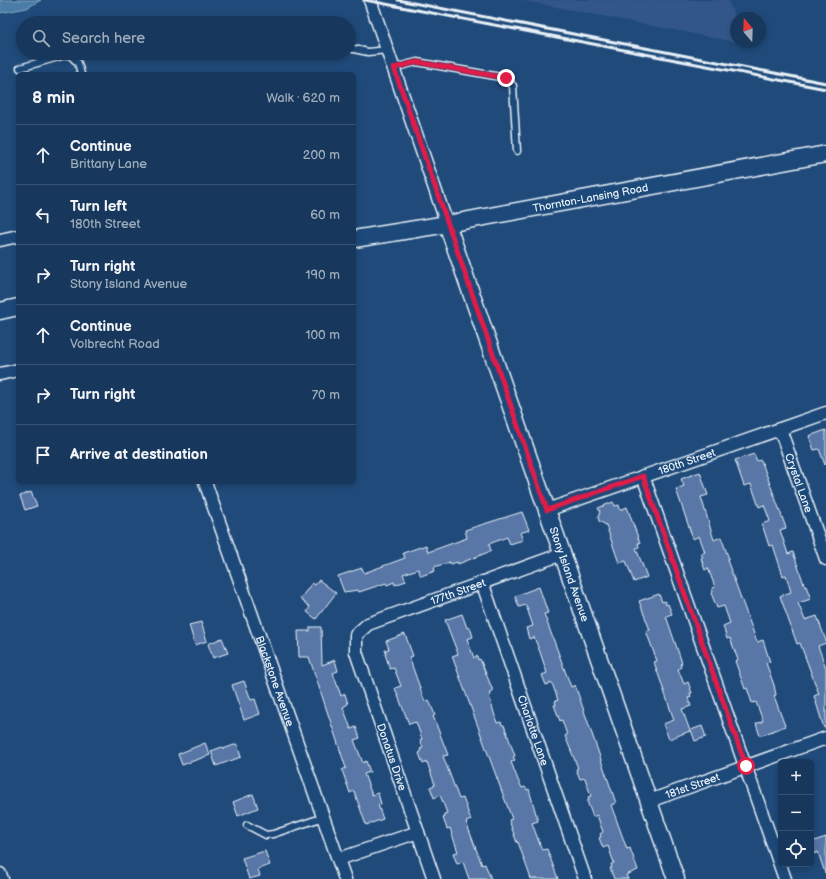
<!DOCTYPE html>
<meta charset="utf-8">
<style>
body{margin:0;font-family:"Balsamiq Sans",sans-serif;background:#203f62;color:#f1f3f6}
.controls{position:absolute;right:12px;bottom:12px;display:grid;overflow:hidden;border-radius:6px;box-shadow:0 2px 6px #0003}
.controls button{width:36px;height:36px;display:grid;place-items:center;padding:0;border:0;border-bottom:1px solid #365272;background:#17385c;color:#f1f3f6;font:20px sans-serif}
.compass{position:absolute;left:730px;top:12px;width:36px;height:36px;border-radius:50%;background:#17385c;box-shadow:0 2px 6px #0003;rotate:341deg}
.stop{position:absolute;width:12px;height:12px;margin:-9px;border:3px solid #e11d48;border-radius:50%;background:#fff}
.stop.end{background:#e11d48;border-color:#fff;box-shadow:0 1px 4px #0008}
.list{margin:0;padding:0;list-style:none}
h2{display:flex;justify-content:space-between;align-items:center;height:52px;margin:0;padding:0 16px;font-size:17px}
h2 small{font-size:13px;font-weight:400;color:#9eacbb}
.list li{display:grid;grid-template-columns:26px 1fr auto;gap:12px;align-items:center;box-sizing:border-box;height:60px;padding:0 16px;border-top:1px solid #365272}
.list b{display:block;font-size:15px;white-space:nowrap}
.list p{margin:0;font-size:13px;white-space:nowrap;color:#9eacbb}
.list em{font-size:13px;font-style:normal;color:#9eacbb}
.icon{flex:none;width:22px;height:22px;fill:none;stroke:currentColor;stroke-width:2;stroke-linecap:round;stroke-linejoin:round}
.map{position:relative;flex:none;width:826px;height:879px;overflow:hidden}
.search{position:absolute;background:#17385c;box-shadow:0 2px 6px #0003;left:16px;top:16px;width:340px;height:44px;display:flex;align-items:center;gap:10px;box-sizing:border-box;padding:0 14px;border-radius:22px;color:#9eacbb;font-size:15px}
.panel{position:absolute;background:#17385c;box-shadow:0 2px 6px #0003;left:16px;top:72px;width:340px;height:412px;border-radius:6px}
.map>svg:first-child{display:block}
.built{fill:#305787}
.water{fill:#497ca6;stroke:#89abc7}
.building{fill:#5976a6;stroke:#e8f1f8}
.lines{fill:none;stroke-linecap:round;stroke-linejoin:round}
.service-casing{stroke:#e8f1f8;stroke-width:9}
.minor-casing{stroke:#e8f1f8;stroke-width:15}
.tertiary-casing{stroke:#e8f1f8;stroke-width:19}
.service{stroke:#1f4a7a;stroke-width:6}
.minor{stroke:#1f4a7a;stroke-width:12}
.tertiary{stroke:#1f4a7a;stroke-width:16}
.rail{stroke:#e8f1f8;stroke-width:3}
.route{stroke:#e11d48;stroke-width:5}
.labels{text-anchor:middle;stroke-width:3;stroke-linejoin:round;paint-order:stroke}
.street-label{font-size:11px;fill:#e8f1f8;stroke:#1f4a7a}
</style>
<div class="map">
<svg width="826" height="879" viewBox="0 0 826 879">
<rect width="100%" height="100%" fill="#1f4a7a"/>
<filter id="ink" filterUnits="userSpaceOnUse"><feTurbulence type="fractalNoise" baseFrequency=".025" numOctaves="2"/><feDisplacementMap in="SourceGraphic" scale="8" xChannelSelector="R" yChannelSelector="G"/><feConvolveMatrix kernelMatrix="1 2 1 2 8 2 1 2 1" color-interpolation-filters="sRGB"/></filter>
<g filter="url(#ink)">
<path class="built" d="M520 0H728L736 20V42H744L745 44Z"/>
<path class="water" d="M0 0H41L27 8 0 13Z"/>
<path class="building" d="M826 430V464L825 465 819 449 814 450 809 436Z
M754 454 757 461 761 460 780 511 786 528 780 530 788 554 793 552 805 587 806 586 811 599 798 603 805 620 817 616 826 641V643L818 646 826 668V727L824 728 814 696 819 694 800 643 797 644 780 596 791 592 786 575 783 576 773 545 769 546 762 524 770 521 764 505 759 507 751 484 744 486 735 460Z
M700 472 708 495 701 497 714 540 721 537 729 559 727 560 757 642 763 640 770 662 766 663 774 685 776 695 774 696 785 726 760 736 756 724 763 721 756 702 752 703 747 688 745 689 735 661 738 660 730 638 727 639 723 626 730 623 724 606 717 608 711 593 713 592 712 588 715 587 708 568 705 570 701 558 703 557 701 554 705 552 699 536 693 539 676 489 684 486 681 479Z
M31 492 37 506 25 510 20 496Z
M613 502 615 506 619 505 620 510 627 507 640 543H638L639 547 636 548 647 577 634 582 626 561 619 563 606 525 599 521 598 517 600 512 598 508Z
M522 512 529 530 520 533 523 540 510 544 507 537 489 544 491 551 458 564V562L450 564V562L434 567 435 571 421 576 418 569 403 574 406 581 395 585 394 582 387 585 386 583 359 592 358 590 344 592 338 576 362 568 364 573 405 558 403 553 426 545 428 552 467 538 465 530Z
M319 580 336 593 316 619 307 612 310 607 300 599 312 583 315 585Z
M539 587 548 613 544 614 571 687 575 685 616 803 611 805 627 849 630 848 638 870 626 875 628 879H614L610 868H612L611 864 614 863 608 846 603 848 599 838 601 837 600 834 603 832 597 815 593 817 587 801H589L588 797 591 796 585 778 580 779 576 769 578 768 565 736 567 735 562 720 560 721 554 705H556L555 701 558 700 552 683 546 685 542 675 547 673 540 652 534 637 529 639 526 628 533 626 526 605 519 607 515 596Z
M659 594 662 602 665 601 666 605 668 604 672 614 666 616 682 663 680 664 681 667 678 669 684 684 688 682 692 693H690L691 697 688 698 691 706 682 709 690 731 669 739 663 724 674 720 654 662 657 661 646 631 650 630 639 601Z
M462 614 467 628 470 627 473 637 467 639 474 658 477 656 478 660 480 659 493 691 490 692 491 695 489 696 497 723 501 722 502 725H504L515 756 513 757 515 760 511 762 518 780 522 788 525 787 527 790 529 789 532 800 538 821 532 823 539 842 542 850 547 849 558 879H531L518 842 517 843 509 820 512 819 452 656 458 654 445 620Z
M201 622 207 641 195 645 189 625Z
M310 627H321L322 665 335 660 338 671 333 673 341 696 345 694 348 704 343 707 351 729 356 727 360 738 354 740 363 763 366 761 370 772 364 774 372 795 378 793 381 804 378 805 383 819 366 825 354 791 350 793 342 770 346 768 309 657H299L298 631H310Z
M405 634 413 656 409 657 425 702 429 700 435 715 433 716 448 755 443 756 459 799 463 798 471 820 466 822 482 865 485 864 491 879H469L463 862 457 864 453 853 458 852 450 828 447 829 443 818 445 817 444 814 447 813 440 795 434 798 430 787 435 785 427 762 423 764 419 753 421 752 420 749 423 748 420 740 422 739 416 722 409 724 395 688 401 686 394 668 390 669 385 654 386 653 385 650 389 649 386 641Z
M222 638 228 653 213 658 208 644Z
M244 681 251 700 255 699 260 714 244 720 232 685Z
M702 726 706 737 695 741 691 730Z
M205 743 210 755 182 765 178 754Z
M237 744 241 757 216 766 211 751 222 747 223 749Z
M253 794 258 808 238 816 233 802Z
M826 837V873H825L818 852 811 855V842Z
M265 851 270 865 258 869 260 876 249 879 242 858Z"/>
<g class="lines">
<g class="service-casing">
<path id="service" d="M349 48 368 52 387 50
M20 68 69 54 78 63 81 74
M393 68 417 62 506 78 513 86 517 151
M247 825 266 835 273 834 324 817"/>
</g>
<g class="minor-casing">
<g id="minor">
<path d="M370 0 447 224"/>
<path d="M0 240 18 236"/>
<path d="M0 374 18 370"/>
<path id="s1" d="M780 429 826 559"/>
<path d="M643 476 785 879"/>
<path id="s2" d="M205 482 345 879"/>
<path id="s3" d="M547 510 826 413"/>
<path id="s4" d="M482 582 585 879"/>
<path id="s5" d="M649 801 826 738"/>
<path d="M339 859 418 832"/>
<path d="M0 874 2 879"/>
<path id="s6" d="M434 879 356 652V635L368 624 562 554"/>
</g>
</g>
<g class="tertiary-casing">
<g id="tertiary">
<path id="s7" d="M447 224 676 879"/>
<path id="s8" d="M354 239 447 224 826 154"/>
<path d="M0 311 18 307"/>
</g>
</g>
<use href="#service" class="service"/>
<use href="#minor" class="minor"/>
<use href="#tertiary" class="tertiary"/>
<path class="rail" d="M365 0 826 89
M398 0 826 83"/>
</g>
</g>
<g class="lines" filter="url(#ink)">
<path class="route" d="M506 78 417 62 394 68 547 510 643 476 746 766"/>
</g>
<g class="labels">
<g class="street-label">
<text dy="4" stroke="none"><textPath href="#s8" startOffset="240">Thornton-Lansing Road</textPath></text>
<text dy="4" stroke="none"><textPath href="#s3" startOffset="148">180th Street</textPath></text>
<text dy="4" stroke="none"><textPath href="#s1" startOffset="57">Crystal Lane</textPath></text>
<text dy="4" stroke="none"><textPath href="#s7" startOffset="371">Stony Island Avenue</textPath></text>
<text dy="4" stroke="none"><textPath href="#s6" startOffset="369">177th Street</textPath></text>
<text dy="4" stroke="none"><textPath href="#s2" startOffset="211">Blackstone Avenue</textPath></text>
<text dy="4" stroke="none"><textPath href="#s4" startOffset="157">Charlotte Lane</textPath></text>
<text transform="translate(392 757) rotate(71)" y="4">Donatus Drive</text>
<text dy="4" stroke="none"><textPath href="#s5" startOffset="46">181st Street</textPath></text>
</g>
</g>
</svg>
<div class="controls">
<button>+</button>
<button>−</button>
<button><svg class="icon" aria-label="locate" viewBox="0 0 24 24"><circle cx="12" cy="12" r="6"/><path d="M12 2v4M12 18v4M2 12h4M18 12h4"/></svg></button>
</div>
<svg class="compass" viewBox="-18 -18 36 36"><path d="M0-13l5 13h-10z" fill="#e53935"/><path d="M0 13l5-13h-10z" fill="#9eacbb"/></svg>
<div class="stop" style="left:746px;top:766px"></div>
<div class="stop end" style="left:506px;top:78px"></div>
<div class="search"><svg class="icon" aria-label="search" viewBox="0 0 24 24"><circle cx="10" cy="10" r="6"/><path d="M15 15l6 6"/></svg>Search here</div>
<section class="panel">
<h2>8 min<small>Walk · 620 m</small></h2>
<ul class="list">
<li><svg class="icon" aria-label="ahead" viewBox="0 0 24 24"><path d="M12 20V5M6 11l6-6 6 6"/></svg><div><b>Continue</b><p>Brittany Lane</p></div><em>200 m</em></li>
<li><svg class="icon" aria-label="left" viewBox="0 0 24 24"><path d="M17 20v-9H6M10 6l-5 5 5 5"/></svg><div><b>Turn left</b><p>180th Street</p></div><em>60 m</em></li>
<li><svg class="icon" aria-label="right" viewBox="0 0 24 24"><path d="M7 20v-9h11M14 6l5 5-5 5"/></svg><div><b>Turn right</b><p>Stony Island Avenue</p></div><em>190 m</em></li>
<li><svg class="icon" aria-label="ahead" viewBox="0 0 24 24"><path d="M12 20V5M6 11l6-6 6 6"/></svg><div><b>Continue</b><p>Volbrecht Road</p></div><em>100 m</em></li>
<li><svg class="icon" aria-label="right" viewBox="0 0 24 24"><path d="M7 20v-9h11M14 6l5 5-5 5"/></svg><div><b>Turn right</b></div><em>70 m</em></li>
<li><svg class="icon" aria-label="arrive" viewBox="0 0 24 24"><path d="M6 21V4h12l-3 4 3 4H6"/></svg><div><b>Arrive at destination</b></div></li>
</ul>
</section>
</div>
